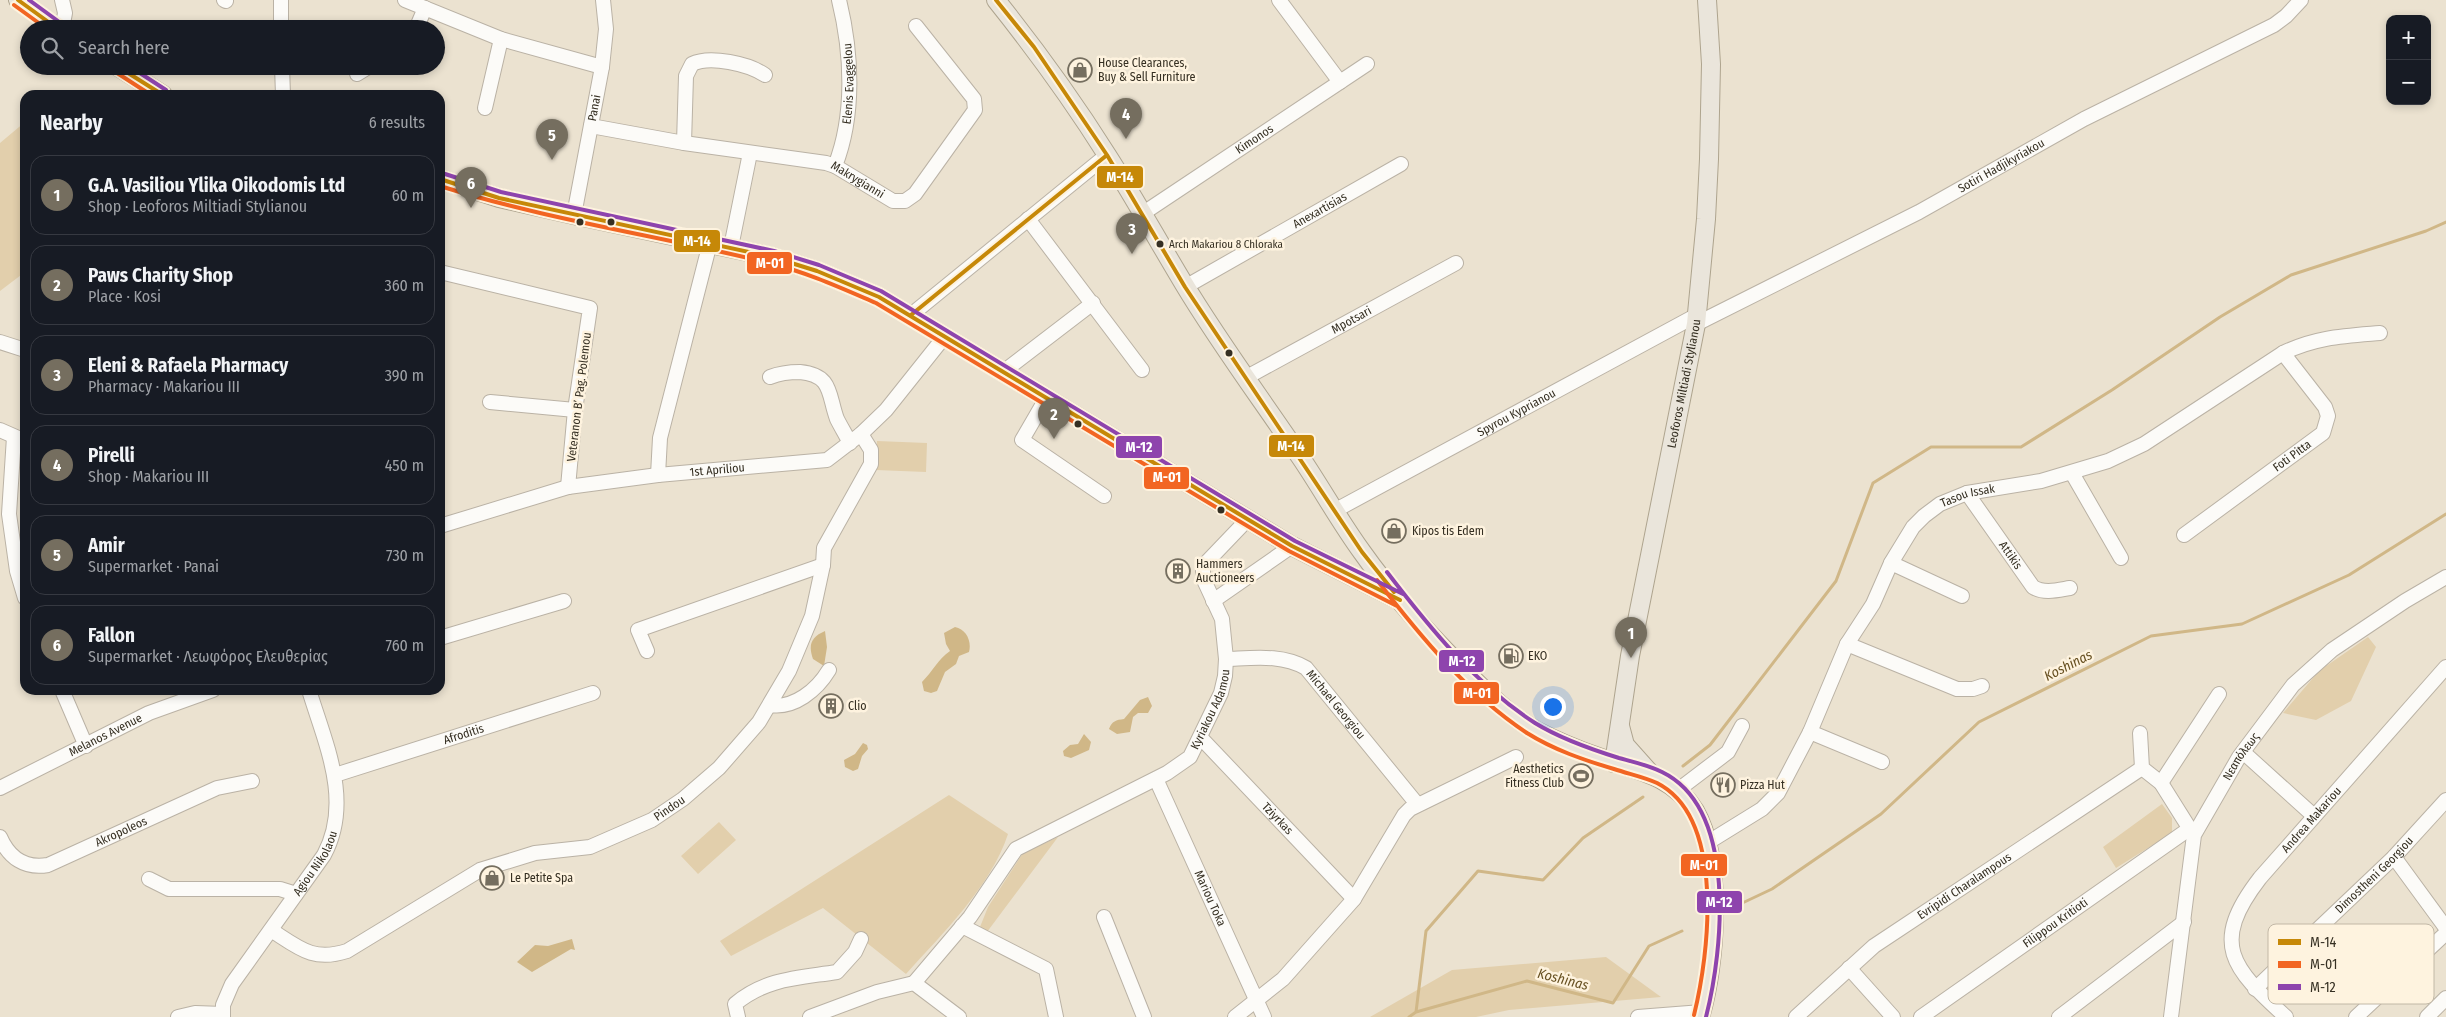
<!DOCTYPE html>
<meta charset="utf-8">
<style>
body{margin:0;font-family:"Fira Sans Condensed",sans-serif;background:#20242c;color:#f1f3f6}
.controls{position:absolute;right:15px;top:15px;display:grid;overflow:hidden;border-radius:10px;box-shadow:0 2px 8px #0003}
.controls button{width:45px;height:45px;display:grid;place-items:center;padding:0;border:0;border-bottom:1px solid #363941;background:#171b24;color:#f1f3f6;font:25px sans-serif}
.you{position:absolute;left:1552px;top:706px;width:18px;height:18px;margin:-12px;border:4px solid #fff;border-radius:50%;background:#1a73e8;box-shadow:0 0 0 8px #1a73e833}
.badge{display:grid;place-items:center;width:32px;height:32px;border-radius:50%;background:#756e5f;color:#fff;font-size:16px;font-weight:700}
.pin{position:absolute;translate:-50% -41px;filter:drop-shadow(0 1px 2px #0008)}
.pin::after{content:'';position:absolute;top:26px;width:18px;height:15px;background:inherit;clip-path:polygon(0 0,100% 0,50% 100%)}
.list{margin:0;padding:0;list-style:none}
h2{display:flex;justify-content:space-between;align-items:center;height:65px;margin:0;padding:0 20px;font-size:21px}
h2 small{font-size:16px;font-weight:400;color:#9ea1a6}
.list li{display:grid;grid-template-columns:32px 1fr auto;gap:15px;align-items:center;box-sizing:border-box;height:80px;margin:0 10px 10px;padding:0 10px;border:1px solid #363941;border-radius:15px}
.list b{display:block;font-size:19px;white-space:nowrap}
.list p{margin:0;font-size:16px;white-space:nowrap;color:#9ea1a6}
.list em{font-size:16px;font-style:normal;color:#9ea1a6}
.icon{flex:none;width:28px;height:28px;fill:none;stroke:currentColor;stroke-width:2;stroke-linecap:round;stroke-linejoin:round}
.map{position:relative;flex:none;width:2446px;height:1017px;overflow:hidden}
.search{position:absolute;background:#171b24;box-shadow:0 2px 8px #0003;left:20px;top:20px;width:425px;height:55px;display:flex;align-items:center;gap:12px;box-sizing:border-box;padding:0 18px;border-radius:28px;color:#9ea1a6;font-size:19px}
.panel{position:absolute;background:#171b24;box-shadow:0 2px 8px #0003;left:20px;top:90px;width:425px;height:605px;border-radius:15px}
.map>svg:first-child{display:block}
.green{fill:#e2cfac}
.water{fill:#d0b787}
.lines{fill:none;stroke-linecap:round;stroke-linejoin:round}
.stream{stroke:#d0b787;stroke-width:3}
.minor-casing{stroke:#bab2a5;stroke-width:16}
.major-casing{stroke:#aea48e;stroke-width:20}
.minor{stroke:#fcfbf8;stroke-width:14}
.major{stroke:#eae5db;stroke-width:18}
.bus-1-casing{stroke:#fef3df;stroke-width:8}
.bus-2-casing{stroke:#fef3df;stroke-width:8}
.bus-3-casing{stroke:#fef3df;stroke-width:8}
.bus-1{stroke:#c68808;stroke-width:4}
.bus-2{stroke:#f26522;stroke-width:4}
.bus-3{stroke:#8e44ad;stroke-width:4}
.bus-dot{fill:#352f22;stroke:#fef3df;stroke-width:2}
.labels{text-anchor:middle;stroke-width:5;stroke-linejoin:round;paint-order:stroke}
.bus-label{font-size:11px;fill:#352f22;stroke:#fef3df;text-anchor:start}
.poi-label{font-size:12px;fill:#352f22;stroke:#fef3df;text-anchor:start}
.street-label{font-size:12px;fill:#352f22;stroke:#fef3df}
.water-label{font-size:14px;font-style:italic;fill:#675021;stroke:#fef3df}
.key{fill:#fef3df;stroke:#c2b8a6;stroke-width:1}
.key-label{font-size:14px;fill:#352f22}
.line-badge{stroke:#fef3df;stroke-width:2}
.badge-label{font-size:14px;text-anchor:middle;font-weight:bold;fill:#fff}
</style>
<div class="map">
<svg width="2446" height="1017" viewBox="0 0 2446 1017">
<rect width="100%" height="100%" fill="#ebe2d0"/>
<path class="green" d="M25 122V272L0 291V143Z
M877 441 927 443 926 472 876 470Z
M2368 637 2376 647 2351 701 2316 720 2283 713 2319 671Z
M949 795 1008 834C991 886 943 933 906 974L823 908 731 956 720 941Z
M2162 804 2172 818V833L2116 868 2103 847Z
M719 822 736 840 698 874 681 856Z
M1058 837 987 932 980 927 988 907 1023 853Z
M1606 957 1661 997 1509 1010 1476 1017H1370L1452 970Z"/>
<path class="water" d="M955 627C966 629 972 641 969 652L959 656 956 664 945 672 937 691 931 693 924 691 922 682C933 671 938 659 950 651L946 644 944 633Z
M825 631 827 647 824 666 813 659C808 645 811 637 825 631Z
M1148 697 1152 706 1148 713H1138L1133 717 1130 732 1117 734 1109 729C1112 721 1116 720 1124 719L1140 700Z
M1084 734 1091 742 1089 750 1071 758 1064 756 1063 751 1070 745 1078 744Z
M863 743 867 745 868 749 862 756 858 769 853 771 845 767 844 760 855 754Z
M572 939 575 950 571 949 532 972 517 962 535 945 548 946Z"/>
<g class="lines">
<path class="stream" d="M1683 766 1710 745 1836 581 1873 483 1931 447H2021L2112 390 2220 317 2291 275 2426 231 2446 222
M1736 906 1772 889 1881 814 1979 722 2151 636 2242 624 2349 575 2446 514
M1416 1012 1426 931 1478 871 1543 880 1583 838 1643 797
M1409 1017 1416 1012 1527 981 1613 1003 1649 946 1682 931"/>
<g class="minor-casing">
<g id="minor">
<path d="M62 0 65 13 62 29"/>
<path d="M224 0 226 1"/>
<path d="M281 0V29"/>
<path d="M405 0 501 39 602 67"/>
<path d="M1279 0 1340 82"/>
<path d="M416 29 425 8"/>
<path d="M282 66 283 95"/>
<path d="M357 74 370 66"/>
<path d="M485 108 501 39"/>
<path id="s1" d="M591 126 684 143 826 163 835 166 893 201H905L915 194 975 110 974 99 916 26"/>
<path d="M684 143 686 76 692 64C710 55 749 64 765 75"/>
<path id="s2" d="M835 166C855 115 852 53 839 0"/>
<path id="s3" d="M1142 214 1367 64"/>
<path id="s4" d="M574 215 602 67 606 29 603 0"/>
<path d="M1028 219 1142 370"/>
<path d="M731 247 750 153"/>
<path d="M440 272 590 308 575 410 568 487"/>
<path id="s5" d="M1185 287 1401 164"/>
<path d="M911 315 1107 155"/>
<path id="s6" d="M1696 324 1919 212 2084 119 2274 25 2286 16 2301 0"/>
<path d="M0 342 25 350"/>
<path d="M1003 372 1093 303"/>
<path d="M770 377C780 373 789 372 800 372 833 375 828 395 837 419 841 427 846 435 850 443"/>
<path id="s7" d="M1247 377 1456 263"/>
<path d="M1047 397 1022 440 1104 496"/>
<path d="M490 402 575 410"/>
<path d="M0 430 25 441"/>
<path d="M14 437 9 514 17 571 25 598"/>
<path d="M2072 473 2121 558"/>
<path d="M658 475 660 438 710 243"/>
<path id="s8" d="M1967 493 2033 587C2044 594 2058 590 2070 588"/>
<path id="s9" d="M1336 510 1697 315"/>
<path id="s10" d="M440 526 568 487 658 475 827 460 861 434 886 410 945 336"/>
<path id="s11" d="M2184 535 2323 433 2328 416 2325 407 2283 353"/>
<path d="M1891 563 1962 596"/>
<path d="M1213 601 1292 546"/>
<path d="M440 638 564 601"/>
<path d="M1847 644 1957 689H1973L1982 686"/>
<path d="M647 651 638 630 823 565"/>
<path id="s12" d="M1226 659C1254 658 1282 654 1306 668L1417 804"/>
<path d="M62 690 86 746"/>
<path d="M770 705C794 709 817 690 829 670"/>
<path d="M1810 732 1882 762"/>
<path d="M2140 733 2142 768 2161 783 2193 834"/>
<path id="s13" d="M1201 738 1354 899"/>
<path d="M2243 752 2314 816"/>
<path id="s14" d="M335 775 593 693"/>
<path id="s15" d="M1156 779 1264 1017"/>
<path d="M2161 783 2219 694"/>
<path id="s16" d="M0 788 149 713 213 690"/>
<path d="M1678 790 1728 752 1742 726"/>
<path id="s17" d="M0 837C9 858 25 869 48 865L217 788 252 781"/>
<path id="s18" d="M1707 843 1762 809 1778 793 1810 732 1847 644 1873 604 1891 563 1913 527 1924 516 1940 504 1967 493 2041 481 2108 461 2144 444 2283 353C2316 337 2344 336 2380 333"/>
<path d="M2394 857 2446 928"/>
<path d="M149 879 169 889H280L296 894"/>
<path d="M1104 917 1144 1017"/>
<path d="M962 926 1046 969 1056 1017"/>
<path id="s19" d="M271 930C299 948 313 962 347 951L480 870 535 853 590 847 652 820 683 799 719 768 759 722 789 671 812 616 823 565 824 548 871 464V450L861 434"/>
<path d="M1849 968 1893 1017"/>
<path id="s20" d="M914 983 970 917 1016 849 1167 773 1190 757 1221 693 1225 676 1226 659 1222 619 1203 578V566L1248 519"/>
<path id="s21" d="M2255 989 2394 857 2446 800"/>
<path d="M178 1017 195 1013 223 1014"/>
<path id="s22" d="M223 1017V1005L232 984 324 855C353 801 325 743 309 690"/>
<path d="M738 1017 735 1004C766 978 799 978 837 972L855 952 861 939"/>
<path d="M810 1017 877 992 914 983 959 1017"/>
<path d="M1235 1017 1283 979 1354 899 1404 815 1410 809 1516 757"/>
<path d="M1638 1017 1702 1012"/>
<path id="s23" d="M1796 1017 1874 946 2142 768"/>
<path id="s24" d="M1921 1017 2189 829"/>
<path d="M2059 1017 2184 922"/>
<path id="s25" d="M2171 1017 2194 835 2239 757 2293 685 2332 650 2405 601 2446 577"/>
<path id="s26" d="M2286 1017C2232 968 2209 944 2260 878L2446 667"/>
<path d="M2356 1017 2446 933"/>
<path d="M2427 1017 2446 998"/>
</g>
</g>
<g class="major-casing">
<g id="major">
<path d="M18 0 58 29"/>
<path d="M996 0C1036 50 1073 101 1107 155 1134 197 1158 241 1184 284 1220 344 1262 400 1301 458 1322 489 1340 522 1362 552 1393 596 1431 637 1469 675 1489 695 1510 716 1535 730 1556 741 1578 750 1601 758 1637 770 1674 776 1695 811 1723 860 1716 964 1700 1017"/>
<path d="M117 66 163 95"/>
<path d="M440 179 499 198 574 215 772 257 817 271 879 297 1292 546 1395 598"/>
<path d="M1620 726 1625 745 1650 773"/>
<path id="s27" d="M1614 763 1630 656 1696 324 1706 219 1709 159 1711 64 1707 0"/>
</g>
</g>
<use href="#minor" class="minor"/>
<use href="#major" class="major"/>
<g class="bus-1-casing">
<path id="bus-1" d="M18 0 58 29
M996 0 1034 47 1107 155 1185 287 1362 552 1394 592
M117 66 163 95
M440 179 499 198 772 257 817 271 879 297 1292 546 1400 600
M911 315 1107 155"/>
</g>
<g class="bus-2-casing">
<path id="bus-2" d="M14 5 47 29
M114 71 151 95
M440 186C548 220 660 236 769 263 806 272 841 288 876 303L1289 551 1397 606
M1377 580C1420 636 1468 694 1527 733 1554 750 1584 760 1614 769 1629 774 1644 777 1657 783 1726 818 1709 955 1694 1015"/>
</g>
<g class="bus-3-casing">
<path id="bus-3" d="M29 0 62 24
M129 66 166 90
M442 173 501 192 774 251 819 265 881 291 1295 541 1403 594
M1387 572C1429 627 1476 685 1535 723 1561 739 1590 749 1619 758 1634 762 1648 765 1662 772 1738 809 1723 950 1706 1017"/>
</g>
<use href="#bus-1" class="bus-1"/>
<use href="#bus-2" class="bus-2"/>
<use href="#bus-3" class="bus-3"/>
</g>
<defs>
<g id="shop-ring" transform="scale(1.25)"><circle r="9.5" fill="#fef3df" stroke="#756e5f" stroke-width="1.5"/><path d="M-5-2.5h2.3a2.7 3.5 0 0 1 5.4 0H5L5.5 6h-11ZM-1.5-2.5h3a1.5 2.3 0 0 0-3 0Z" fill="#756e5f"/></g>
<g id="building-ring" transform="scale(1.25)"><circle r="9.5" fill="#fef3df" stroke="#756e5f" stroke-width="1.5"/><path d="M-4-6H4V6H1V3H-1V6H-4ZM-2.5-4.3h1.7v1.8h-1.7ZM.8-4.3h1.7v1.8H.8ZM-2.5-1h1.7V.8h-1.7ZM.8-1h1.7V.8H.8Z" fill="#756e5f"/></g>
<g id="fuel-ring" transform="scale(1.25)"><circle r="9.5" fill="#fef3df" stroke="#756e5f" stroke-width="1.5"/><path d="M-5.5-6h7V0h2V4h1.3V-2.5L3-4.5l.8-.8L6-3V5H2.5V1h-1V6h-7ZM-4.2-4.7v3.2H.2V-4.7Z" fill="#756e5f"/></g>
<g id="stadium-ring" transform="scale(1.25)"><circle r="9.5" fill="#fef3df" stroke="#756e5f" stroke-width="1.5"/><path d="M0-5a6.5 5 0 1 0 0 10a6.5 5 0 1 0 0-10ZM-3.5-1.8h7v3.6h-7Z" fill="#756e5f"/></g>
<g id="restaurant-ring" transform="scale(1.25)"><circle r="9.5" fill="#fef3df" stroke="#756e5f" stroke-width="1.5"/><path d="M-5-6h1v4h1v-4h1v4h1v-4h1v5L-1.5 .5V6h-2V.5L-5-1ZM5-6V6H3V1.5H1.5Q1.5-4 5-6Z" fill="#756e5f"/></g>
</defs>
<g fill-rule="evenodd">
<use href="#shop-ring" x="1080" y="70"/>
<use href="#shop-ring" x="1394" y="531"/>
<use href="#building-ring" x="1178" y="571"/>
<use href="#fuel-ring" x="1511" y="656"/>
<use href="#building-ring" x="831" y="706"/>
<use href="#stadium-ring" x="1581" y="776"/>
<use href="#restaurant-ring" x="1723" y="785"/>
<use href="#shop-ring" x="492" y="878"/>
</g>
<g class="bus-dot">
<circle cx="580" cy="222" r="4.5"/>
<circle cx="611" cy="222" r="4.5"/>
<circle cx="1160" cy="244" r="4.5"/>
<circle cx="1229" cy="353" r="4.5"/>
<circle cx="1078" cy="424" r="4.5"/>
<circle cx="1221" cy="510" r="4.5"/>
</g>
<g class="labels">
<g class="bus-label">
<text x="1169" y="248">Arch Makariou 8 Chloraka</text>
</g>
<g class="poi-label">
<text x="1098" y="67">House Clearances,<tspan x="1098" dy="14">Buy &amp; Sell Furniture</tspan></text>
<text x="1412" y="535">Kipos tis Edem</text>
<text x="1196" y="568">Hammers<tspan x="1196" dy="14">Auctioneers</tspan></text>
<text x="1528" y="660">EKO</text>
<text x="848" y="710">Clio</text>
<text x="1564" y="773" text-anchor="end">Aesthetics<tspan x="1564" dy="14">Fitness Club</tspan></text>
<text x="1740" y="789">Pizza Hut</text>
<text x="510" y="882">Le Petite Spa</text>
</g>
<g class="street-label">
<text dy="4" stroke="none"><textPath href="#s2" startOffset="84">Elenis Evaggelou</textPath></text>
<text dy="4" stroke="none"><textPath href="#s4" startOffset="109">Panai</textPath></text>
<text dy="4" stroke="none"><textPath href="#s3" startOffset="135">Kimonos</textPath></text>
<text dy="4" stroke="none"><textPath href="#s6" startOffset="344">Sotiri Hadjikyriakou</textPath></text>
<text dy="4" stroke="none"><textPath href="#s1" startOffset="274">Makrygianni</textPath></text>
<text dy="4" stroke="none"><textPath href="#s5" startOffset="155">Anexartisias</textPath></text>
<text dy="4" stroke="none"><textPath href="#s7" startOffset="119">Mpotsari</textPath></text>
<text dy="4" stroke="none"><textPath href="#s27" startOffset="386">Leoforos Miltiadi Stylianou</textPath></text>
<text transform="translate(579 397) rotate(-83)" y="4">Veteranon B’ Pag. Polemou</text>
<text dy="4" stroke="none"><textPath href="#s9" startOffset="205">Spyrou Kyprianou</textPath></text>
<text dy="4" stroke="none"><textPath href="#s11" startOffset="134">Foti Pitta</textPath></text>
<text dy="4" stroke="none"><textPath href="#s10" startOffset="284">1st Apriliou</textPath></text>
<text dy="4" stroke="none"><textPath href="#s18" startOffset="451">Tasou Issak</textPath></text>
<text dy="4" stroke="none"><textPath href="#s8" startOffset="76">Attikis</textPath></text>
<text dy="4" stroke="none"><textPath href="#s12" startOffset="129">Michael Georgiou</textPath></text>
<text dy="4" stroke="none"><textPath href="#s20" startOffset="418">Kyriakou Adamou</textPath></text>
<text dy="4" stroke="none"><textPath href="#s14" startOffset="135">Afroditis</textPath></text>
<text dy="4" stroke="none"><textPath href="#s16" startOffset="118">Melanos Avenue</textPath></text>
<text dy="4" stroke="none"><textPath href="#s25" startOffset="275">Νεαπόλεως</textPath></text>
<text dy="4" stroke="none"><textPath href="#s19" startOffset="440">Pindou</textPath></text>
<text dy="4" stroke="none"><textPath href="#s13" startOffset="111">Tziyrkas</textPath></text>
<text dy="4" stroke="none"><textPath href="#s26" startOffset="244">Andrea Makariou</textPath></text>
<text dy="4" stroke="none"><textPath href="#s17" startOffset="141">Akropoleos</textPath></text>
<text dy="4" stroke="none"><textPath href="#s22" startOffset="182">Agiou Nikolaou</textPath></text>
<text dy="4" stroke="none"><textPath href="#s21" startOffset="165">Dimostheni Georgiou</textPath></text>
<text dy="4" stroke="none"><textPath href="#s23" startOffset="214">Evripidi Charalampous</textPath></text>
<text dy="4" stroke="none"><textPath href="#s15" startOffset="131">Mariou Toka</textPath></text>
<text dy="4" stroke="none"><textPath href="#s24" startOffset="164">Filippou Kritioti</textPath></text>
</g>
<g class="water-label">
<text transform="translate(2068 665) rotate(-27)" y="5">Koshinas</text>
<text transform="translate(1563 979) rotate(14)" y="5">Koshinas</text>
</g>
</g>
<rect x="2268" y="924" width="166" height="80" rx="8" class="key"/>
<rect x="2278" y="939" width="23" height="6" fill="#c68808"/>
<rect x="2278" y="961" width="23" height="7" fill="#f26522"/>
<rect x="2278" y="984" width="23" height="6" fill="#8e44ad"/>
<g class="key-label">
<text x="2310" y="947">M-14</text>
<text x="2310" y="969">M-01</text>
<text x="2310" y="992">M-12</text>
</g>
<g class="line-badge">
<rect x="1096" y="165" width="48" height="24" rx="5" fill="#c68808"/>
<rect x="673" y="229" width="48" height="24" rx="5" fill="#c68808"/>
<rect x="746" y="251" width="47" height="24" rx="5" fill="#f26522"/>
<rect x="1268" y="434" width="47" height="24" rx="5" fill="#c68808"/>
<rect x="1115" y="435" width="48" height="24" rx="5" fill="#8e44ad"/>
<rect x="1143" y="466" width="47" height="24" rx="5" fill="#f26522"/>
<rect x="1438" y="649" width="47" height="24" rx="5" fill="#8e44ad"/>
<rect x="1453" y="681" width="47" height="24" rx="5" fill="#f26522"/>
<rect x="1680" y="853" width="48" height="24" rx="5" fill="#f26522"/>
<rect x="1696" y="890" width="47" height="24" rx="5" fill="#8e44ad"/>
</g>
<g class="badge-label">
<text x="1120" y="182">M-14</text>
<text x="697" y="246">M-14</text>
<text x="770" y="268">M-01</text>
<text x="1291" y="451">M-14</text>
<text x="1139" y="452">M-12</text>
<text x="1167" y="482">M-01</text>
<text x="1462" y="666">M-12</text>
<text x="1477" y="698">M-01</text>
<text x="1704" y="870">M-01</text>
<text x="1719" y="907">M-12</text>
</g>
</svg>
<div class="controls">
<button>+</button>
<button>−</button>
</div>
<div class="you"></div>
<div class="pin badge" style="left:1631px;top:658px">1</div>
<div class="pin badge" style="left:1054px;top:439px">2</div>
<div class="pin badge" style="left:1132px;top:254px">3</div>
<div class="pin badge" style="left:1126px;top:139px">4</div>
<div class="pin badge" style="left:552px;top:160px">5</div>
<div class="pin badge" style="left:471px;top:208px">6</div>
<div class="search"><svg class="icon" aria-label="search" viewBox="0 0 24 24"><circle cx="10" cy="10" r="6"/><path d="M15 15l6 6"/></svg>Search here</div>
<section class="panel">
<h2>Nearby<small>6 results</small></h2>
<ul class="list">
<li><span class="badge">1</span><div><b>G.A. Vasiliou Ylika Oikodomis Ltd</b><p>Shop · Leoforos Miltiadi Stylianou</p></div><em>60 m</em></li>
<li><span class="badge">2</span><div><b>Paws Charity Shop</b><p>Place · Kosi</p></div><em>360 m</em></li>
<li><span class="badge">3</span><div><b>Eleni &amp; Rafaela Pharmacy</b><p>Pharmacy · Makariou III</p></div><em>390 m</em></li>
<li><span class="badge">4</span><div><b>Pirelli</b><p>Shop · Makariou III</p></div><em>450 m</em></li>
<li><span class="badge">5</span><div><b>Amir</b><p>Supermarket · Panai</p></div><em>730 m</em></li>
<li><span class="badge">6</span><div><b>Fallon</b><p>Supermarket · Λεωφόρος Ελευθερίας</p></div><em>760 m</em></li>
</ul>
</section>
</div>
